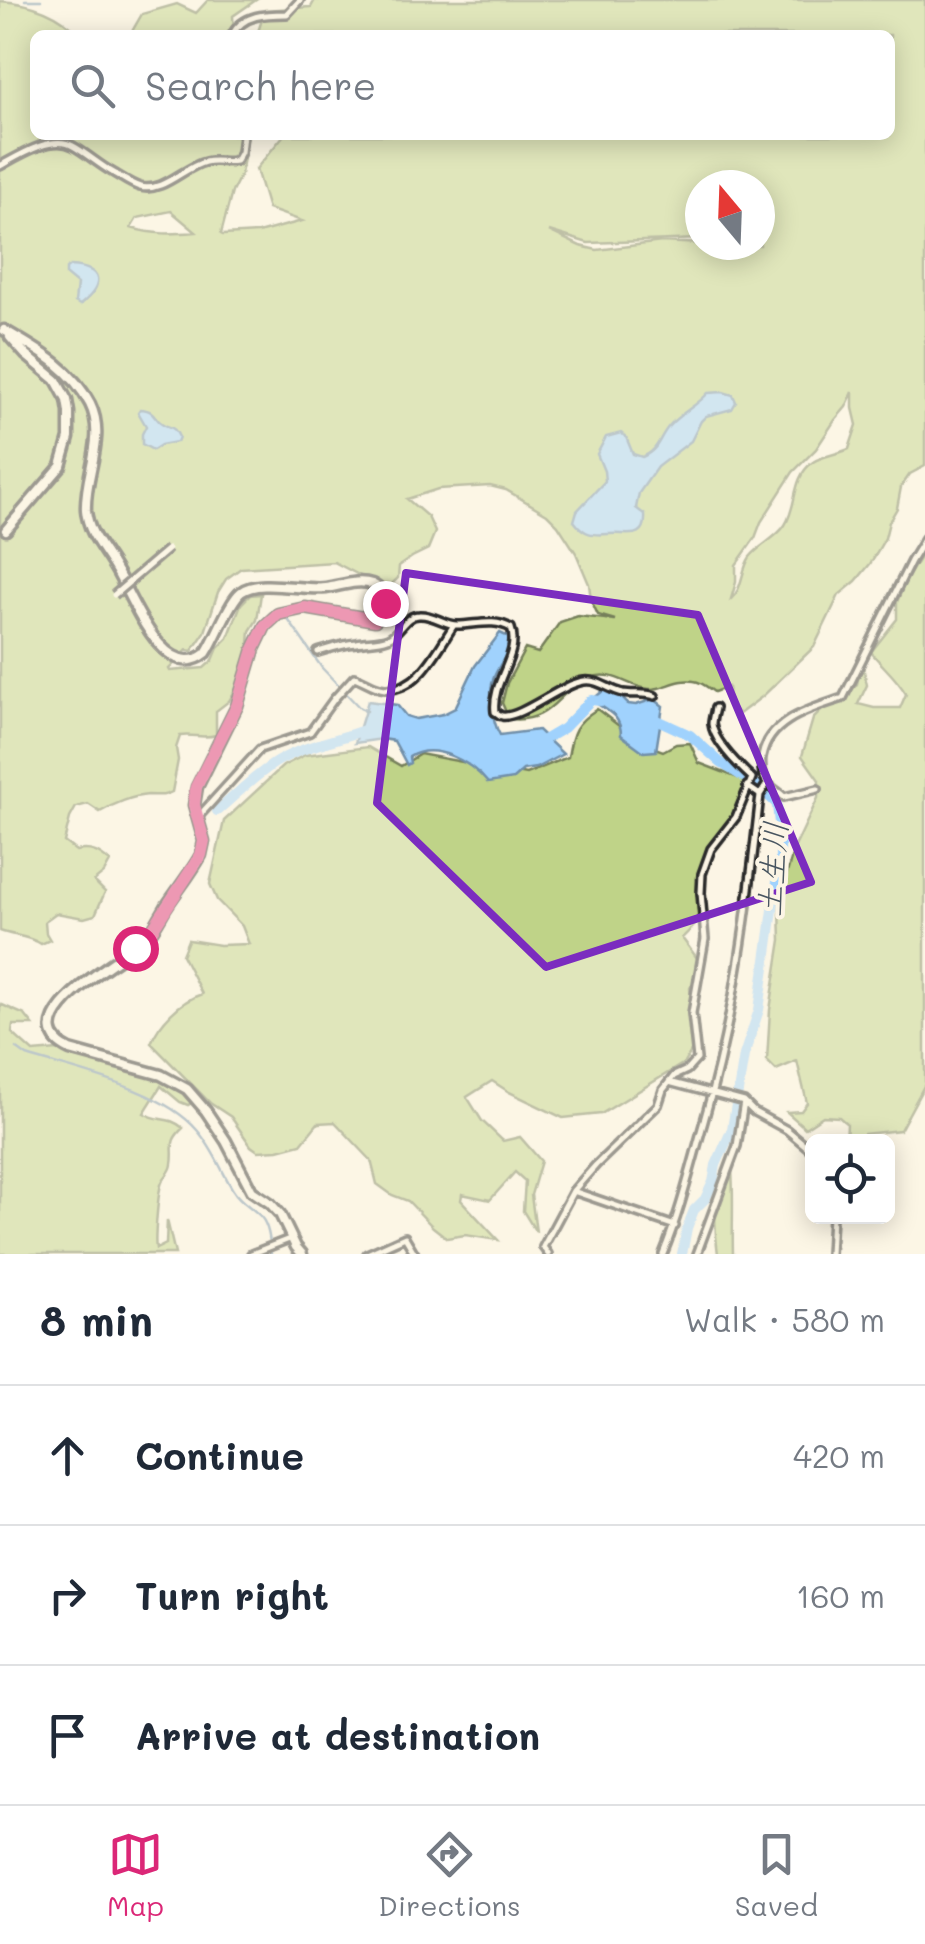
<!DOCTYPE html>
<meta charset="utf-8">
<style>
body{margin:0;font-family:Mali,"Klee One",sans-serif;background:#f2f2f3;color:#1f2937}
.controls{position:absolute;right:30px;bottom:30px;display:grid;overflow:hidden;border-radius:15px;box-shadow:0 5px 25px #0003}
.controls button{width:90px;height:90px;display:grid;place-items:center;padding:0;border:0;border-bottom:2px solid #e0e1e3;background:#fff;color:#1f2937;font:50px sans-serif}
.compass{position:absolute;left:685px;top:170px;width:90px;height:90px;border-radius:50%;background:#fff;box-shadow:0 5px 25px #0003;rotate:341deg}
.stop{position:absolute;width:30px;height:30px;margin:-22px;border:8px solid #db2777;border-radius:50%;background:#fff}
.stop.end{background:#db2777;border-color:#fff;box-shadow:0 2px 10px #0008}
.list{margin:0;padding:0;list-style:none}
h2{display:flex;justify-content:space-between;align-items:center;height:130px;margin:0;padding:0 40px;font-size:42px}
h2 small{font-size:32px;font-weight:400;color:#747a83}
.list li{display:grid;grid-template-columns:65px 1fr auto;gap:30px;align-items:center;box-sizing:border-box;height:140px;padding:0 40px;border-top:2px solid #e0e1e3}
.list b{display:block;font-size:38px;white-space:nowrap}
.list em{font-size:32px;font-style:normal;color:#747a83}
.icon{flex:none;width:55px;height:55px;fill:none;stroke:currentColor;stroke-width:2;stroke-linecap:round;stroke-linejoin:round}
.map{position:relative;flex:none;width:925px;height:1254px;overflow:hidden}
.search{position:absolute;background:#fff;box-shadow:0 5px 25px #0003;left:30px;right:30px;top:30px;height:110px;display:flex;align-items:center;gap:25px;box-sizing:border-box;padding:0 35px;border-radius:15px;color:#747a83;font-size:38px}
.sheet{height:550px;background:#fff}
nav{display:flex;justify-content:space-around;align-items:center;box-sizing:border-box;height:140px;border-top:2px solid #e0e1e3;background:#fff;font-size:28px;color:#747a83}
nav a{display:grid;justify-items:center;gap:5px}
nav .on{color:#db2777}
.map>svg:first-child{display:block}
.green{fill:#bfd388;stroke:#757f5a;stroke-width:2.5;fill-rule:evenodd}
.water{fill:#a0d2fd;stroke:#718fa9;stroke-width:2.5}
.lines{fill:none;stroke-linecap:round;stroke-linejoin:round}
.stream{stroke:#718fa9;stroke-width:2.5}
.river{stroke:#a0d2fd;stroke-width:10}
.street-casing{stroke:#2b2b2b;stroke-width:12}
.secondary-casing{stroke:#2b2b2b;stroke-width:15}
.street{stroke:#fcf5e5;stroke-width:5}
.secondary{stroke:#fcf5e5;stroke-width:8}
.street-bridge-casing{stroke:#2b2b2b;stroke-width:12;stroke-linecap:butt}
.street-bridge{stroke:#fcf5e5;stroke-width:5}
.route{stroke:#db2777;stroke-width:12}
.marked{fill:none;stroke:#7b2cbf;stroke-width:8;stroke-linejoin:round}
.labels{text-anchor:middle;stroke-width:8;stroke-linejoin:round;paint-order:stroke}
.water-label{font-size:32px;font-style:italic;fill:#485560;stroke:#fcf5e5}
</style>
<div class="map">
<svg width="925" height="1254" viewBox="0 0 925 1254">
<rect width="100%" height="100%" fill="#fcf5e5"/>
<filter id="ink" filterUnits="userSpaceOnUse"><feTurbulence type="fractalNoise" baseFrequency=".01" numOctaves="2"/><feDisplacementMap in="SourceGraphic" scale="20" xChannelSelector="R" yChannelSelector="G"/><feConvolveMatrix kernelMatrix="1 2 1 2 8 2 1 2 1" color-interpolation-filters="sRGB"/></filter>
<g filter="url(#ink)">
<path class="green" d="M208 0H256L233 16 234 35H130L142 14 177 4 196 13Z
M315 0H925V466L910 474 901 487 897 508 889 522 885 538 870 564 856 581 839 595 814 647 763 696 739 714 730 704 728 687 714 692C707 687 702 682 694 681 677 678 664 690 649 689 627 687 614 669 589 678 556 690 554 724 509 719L502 703 507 683 525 649 538 653 560 622 578 616 615 620 598 615 591 600 589 584 576 553 558 525 547 514 506 490 490 486 438 489 407 499 428 517 435 532 428 549 412 557 399 566 398 578 390 586 376 584 334 562 241 568 226 579 218 592 205 632 192 651 187 650 169 669 170 671 204 668 213 660 218 648 228 638 241 604 250 595 261 594 257 620 250 631 247 669 229 701 216 711V735C203 739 193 734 180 736L176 748 178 760 172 792C162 797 159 795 148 795 133 796 113 804 100 812L88 804 76 807 70 818 64 842 76 851C91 848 99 852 110 862L104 873 94 881 105 892 95 915 84 918 56 913 45 921 46 933 50 940 41 944C29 936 13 936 0 931V1C31 3 58 12 79 35H35V135H248L241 174 232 192 221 234 223 235 258 233 302 221 268 209 256 169 284 135H890V35H257L265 10 311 7ZM700 185H760V245H739L738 252 723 245 662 242 597 250 580 246 549 231 588 243 700 239ZM171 211 196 232C173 234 154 235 131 228L137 218ZM853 392V408L857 425 849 449C838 454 822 456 813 462 791 478 798 505 785 525 777 538 759 545 750 557 741 570 743 589 731 599L736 582V565L755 538 761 522 793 472 816 449 835 420 846 407Z
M925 549V1084L900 1130 864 1134 859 1141H846L847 1124 839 1117 823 1116 805 1128 787 1112 801 1111 807 1103 797 1061 776 1070 767 1061 770 1010 781 940 780 909 785 880 794 849 818 798 819 780 802 756 813 719 827 705 845 699 857 684 862 662 867 685 858 704 874 708H900L906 694C897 678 882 666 871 652L897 619V602L906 580Z
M597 709 641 743 663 751 676 744 690 743 699 763 746 781 742 805 710 849 697 879 704 916 682 938 703 966 690 988 695 1045 684 1063 601 1114 563 1118 509 1092 492 1081 467 1097 482 1121 503 1141 520 1137 541 1161 531 1195 536 1232 523 1211 525 1181 515 1172 490 1200 462 1194 461 1200 498 1240 465 1235 447 1238 433 1227 408 1201 392 1195 377 1184 371 1160 335 1122 318 1123 301 1144 278 1150 258 1151 251 1146 231 1117 210 1103 151 1043C159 1023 180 1001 202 994L182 955 188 940 220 945 249 944 242 926 217 900 210 884 224 821 283 766 305 755 368 747 401 766 420 754 526 774 568 757C572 732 575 723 597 709Z
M0 1004 25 1015 33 1025H13L12 1033 33 1052 58 1050 93 1061 167 1076 195 1101 188 1105 180 1102 161 1086 144 1113C160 1123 167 1115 183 1128 167 1143 175 1147 172 1164 171 1174 163 1176 161 1185 158 1194 154 1240 156 1249L166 1244 167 1220 175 1254H0Z
M728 1169 732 1170C734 1198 732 1226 733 1254H718C715 1231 710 1185 728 1169Z"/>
<path class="water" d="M70 266C105 268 104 286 80 305L75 302 77 284 66 275V269Z
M723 392 733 395 736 402 732 409 706 416 701 421 691 441 657 467 639 493 636 508 645 515C647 542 626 532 610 534 593 535 585 536 574 521L577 511 605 481 604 471 597 454 606 437 621 433 626 437 633 454 642 457C659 450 658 439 669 426 680 413 697 406 708 393Z
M140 409C157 410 152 418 163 424 172 429 174 426 179 437L177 442 161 445 153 450 142 444V434L146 426 138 412Z
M500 633 515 640C508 652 499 665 494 677 488 692 492 721 500 735L538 730 563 754 536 768 523 770 513 779 488 783C471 762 435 741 409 757L410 763 407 765 394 741 382 739 355 743 368 701 397 705 406 716 416 719 443 714 455 708 475 666Z
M604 690C617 689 619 696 628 704L636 705 654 699 663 706 656 751 644 752 621 735C621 714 606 711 592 700Z"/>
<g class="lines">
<path class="stream" d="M25 0H41
M287 618 322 668 360 708 367 711
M16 1048 27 1056C78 1072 162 1089 197 1130 213 1148 221 1170 233 1190 240 1202 252 1207 261 1217 269 1226 270 1242 271 1254"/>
<path class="river" d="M651 717 690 735 721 763 759 787 777 804 780 833V860L759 1010 744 1055 732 1129 716 1165 713 1182 705 1199 694 1210 687 1228 682 1254
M535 745 564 728 591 700 601 701
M217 811C237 794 255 775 278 761 306 745 338 740 367 729"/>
<g class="street-casing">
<path id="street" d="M232 35C243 14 266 14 287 14L300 0
M0 166C18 156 52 134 73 146 86 153 98 164 112 172 121 177 130 184 140 187 163 193 184 167 205 162 215 159 225 163 236 161L241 152 243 135
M318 652C331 648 343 644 357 643 367 641 378 642 388 638 400 633 405 615 419 615 433 614 445 625 457 625 477 625 493 618 511 628 521 655 491 681 495 712 498 713 500 716 502 716 520 719 561 684 584 681 598 679 609 690 623 693 634 695 644 692 655 696
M747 786 760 795 767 784
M818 789 784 797C779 791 769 787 766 781 762 775 761 764 762 757 769 719 812 709 843 698L911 561 925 538
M199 816 260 749 310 732 334 699 354 677C365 680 373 688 385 689 419 691 437 650 454 625
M669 1082 744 1102 754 1112 787 1130 812 1151
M573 1191 675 1226
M251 1254 292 1238
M367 1254 405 1237 415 1254
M548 1254 543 1247 573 1191 596 1165 658 1105 663 1090 674 1076 687 1070 697 1059 692 1013 705 939 701 893 702 874 711 849 736 817 752 778C739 766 714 742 712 724 712 719 714 713 715 708
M663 1254C681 1210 691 1166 704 1121 735 1015 748 905 760 795
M697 1254 737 1146 744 1102
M830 1254 832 1216"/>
</g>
<g class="secondary-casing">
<path id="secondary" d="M4 330C38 350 71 367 90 404 107 438 84 475 86 510 88 535 106 551 117 572 132 598 165 686 206 653 216 638 229 602 241 592 258 578 304 591 326 588 341 586 357 579 372 584 383 589 385 599 385 610L375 620 305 608 278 614 265 626 254 649 237 706 197 787 194 805 204 841 201 855C191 873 178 889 166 907 160 917 154 930 145 939 127 958 6 1019 70 1050L161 1075 187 1089 206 1111 226 1141 252 1191 270 1203 280 1214 296 1247 302 1254
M6 530 61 466 69 438V412L67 400 56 380 26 355 10 337"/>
</g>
<use href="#street" class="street"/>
<use href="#secondary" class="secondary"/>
<g class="street-bridge-casing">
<path id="street-bridge" d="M114 595 168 549"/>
</g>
<use href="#street-bridge" class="street-bridge"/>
</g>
</g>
<g class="lines" filter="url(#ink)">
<path class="route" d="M135 948 150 933 201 855 204 841 194 805 196 787 237 706 254 649 265 626 278 614 305 608 375 620 383 613 385 603"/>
</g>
<path d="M0 0H925V1254H0ZM406 573 698 615 811 882 546 967 377 803Z" fill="#fcf5e5" fill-opacity=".55" fill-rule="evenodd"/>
<path class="marked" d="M406 573 698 615 811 882 546 967 377 803Z"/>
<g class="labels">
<g class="water-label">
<text transform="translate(773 869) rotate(-86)" y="11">土生川</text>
</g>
</g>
</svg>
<div class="controls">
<button><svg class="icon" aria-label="locate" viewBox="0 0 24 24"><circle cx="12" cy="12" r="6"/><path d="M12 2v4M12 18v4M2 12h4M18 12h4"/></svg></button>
</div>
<svg class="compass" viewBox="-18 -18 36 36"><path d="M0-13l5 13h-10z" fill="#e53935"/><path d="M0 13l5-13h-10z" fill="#747a83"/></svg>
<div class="stop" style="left:135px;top:948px"></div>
<div class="stop end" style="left:385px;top:603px"></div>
<div class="search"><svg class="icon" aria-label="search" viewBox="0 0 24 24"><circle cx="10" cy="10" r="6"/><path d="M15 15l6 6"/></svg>Search here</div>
</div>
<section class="sheet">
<h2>8 min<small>Walk · 580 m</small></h2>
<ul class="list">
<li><svg class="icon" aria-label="ahead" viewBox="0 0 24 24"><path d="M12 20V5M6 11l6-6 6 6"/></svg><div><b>Continue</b></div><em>420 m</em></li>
<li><svg class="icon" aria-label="right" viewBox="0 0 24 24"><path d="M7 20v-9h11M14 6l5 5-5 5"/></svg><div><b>Turn right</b></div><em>160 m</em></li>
<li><svg class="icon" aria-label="arrive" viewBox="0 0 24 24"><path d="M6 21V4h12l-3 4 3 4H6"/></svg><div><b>Arrive at destination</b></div></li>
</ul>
</section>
<nav>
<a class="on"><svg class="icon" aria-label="map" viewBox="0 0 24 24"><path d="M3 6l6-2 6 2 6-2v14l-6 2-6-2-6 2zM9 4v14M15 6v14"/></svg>Map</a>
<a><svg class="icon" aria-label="directions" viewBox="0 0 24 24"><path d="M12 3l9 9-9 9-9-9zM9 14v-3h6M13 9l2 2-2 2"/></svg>Directions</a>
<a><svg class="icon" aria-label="saved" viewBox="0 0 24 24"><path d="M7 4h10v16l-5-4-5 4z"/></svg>Saved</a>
</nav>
